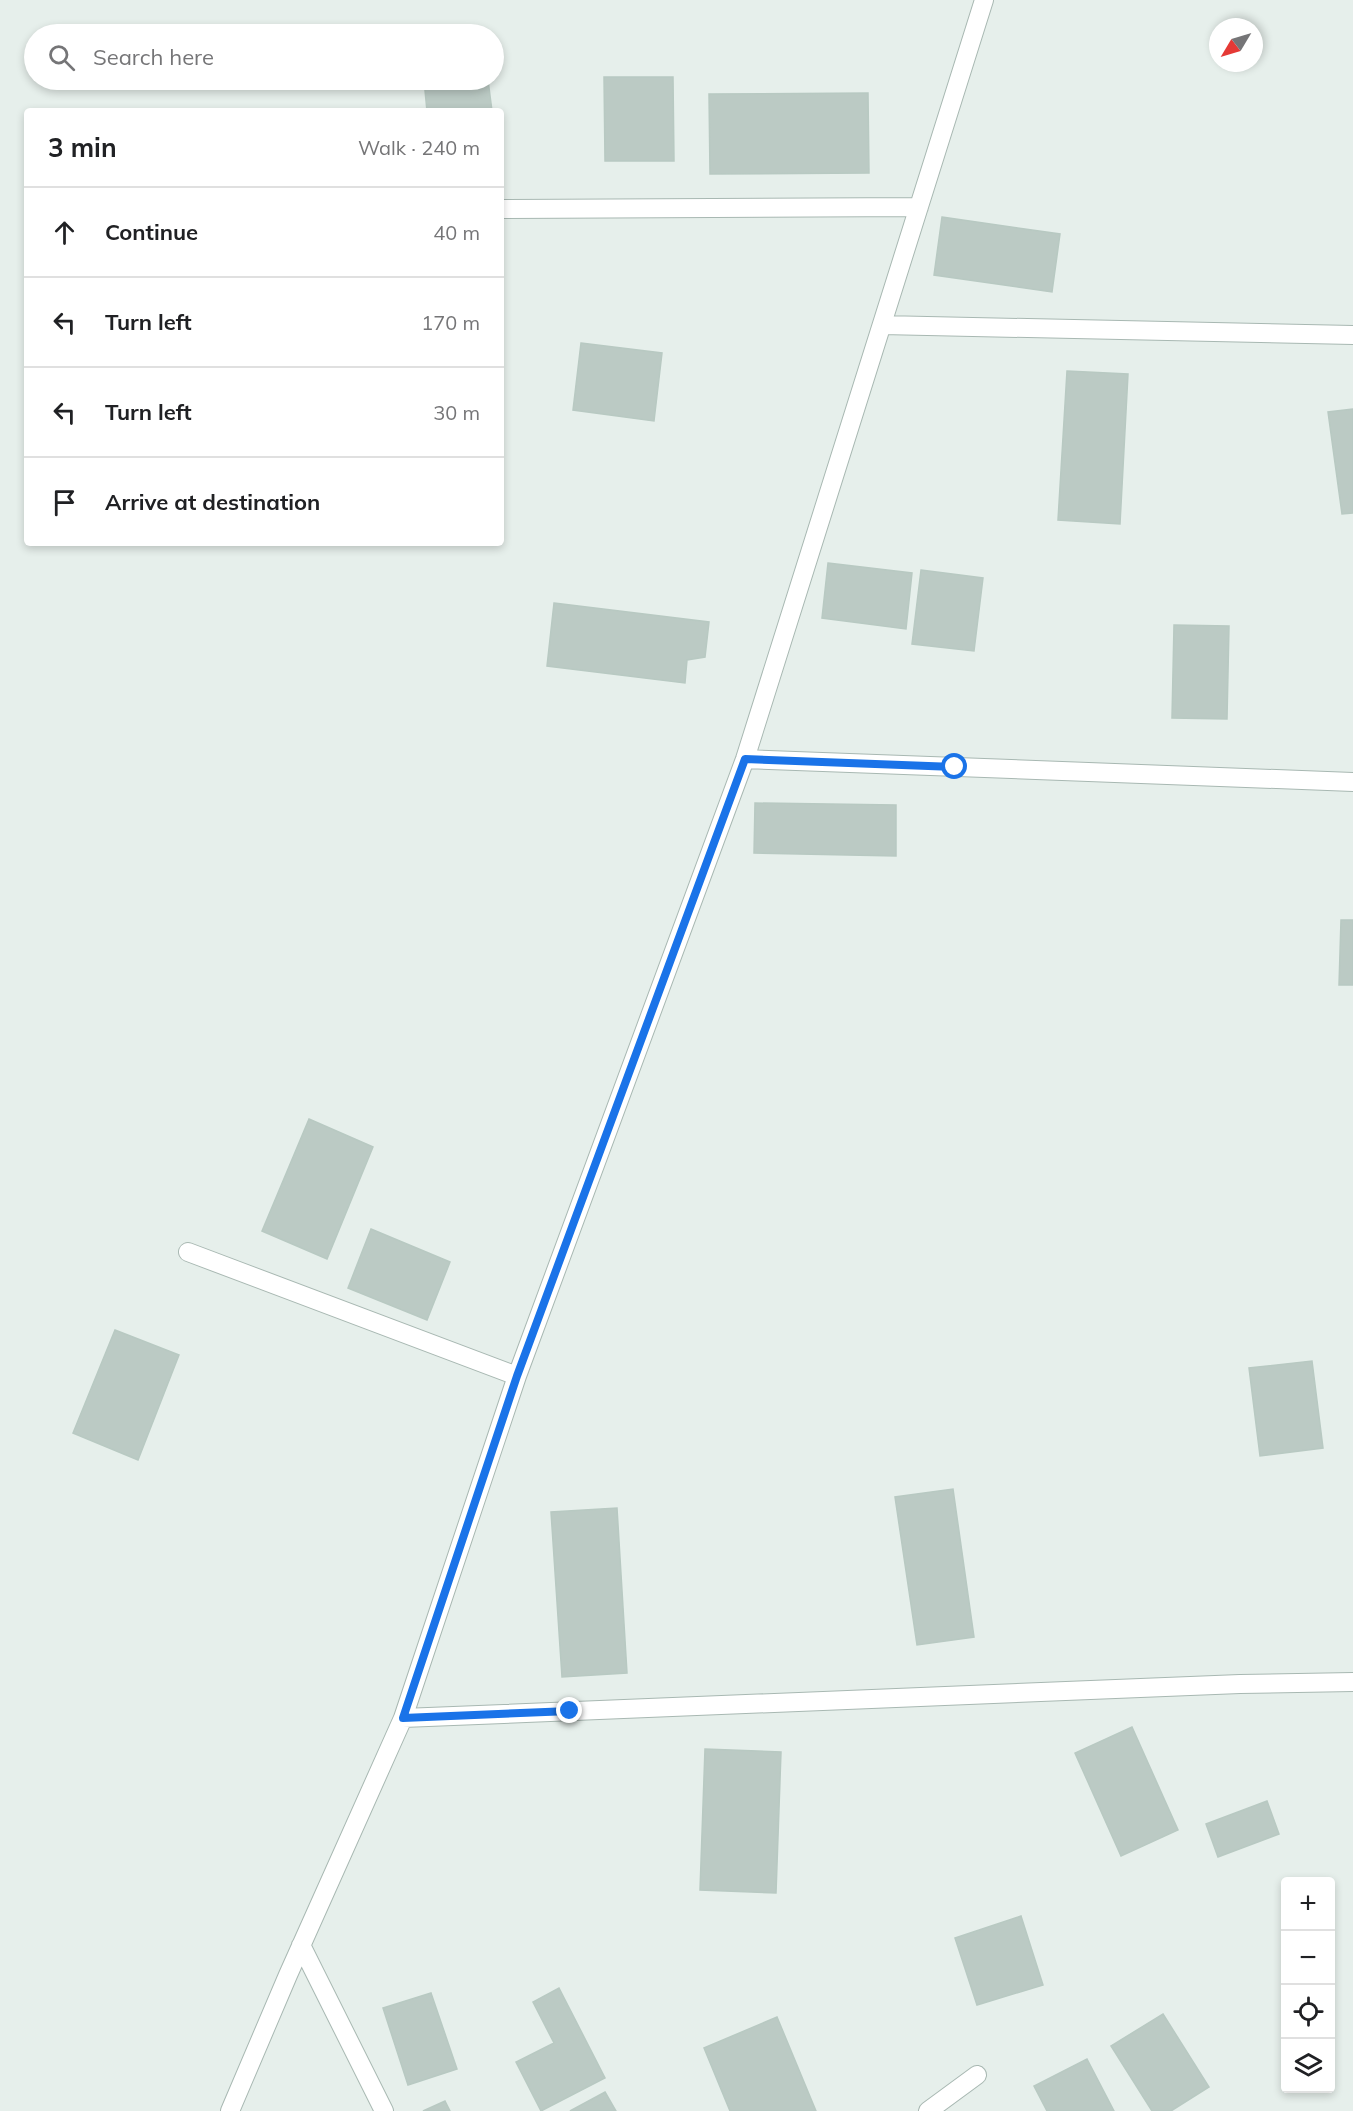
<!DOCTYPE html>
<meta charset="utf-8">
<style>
body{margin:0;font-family:Mulish,sans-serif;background:#f6f6f6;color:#202124}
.controls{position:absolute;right:18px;bottom:18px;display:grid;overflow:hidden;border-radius:6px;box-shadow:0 3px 9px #0003}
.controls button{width:54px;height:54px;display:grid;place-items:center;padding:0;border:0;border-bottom:2px solid #e0e0e0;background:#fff;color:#202124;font:30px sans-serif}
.compass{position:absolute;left:1209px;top:18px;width:54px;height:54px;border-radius:50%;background:#fff;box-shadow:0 3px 9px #0003;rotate:232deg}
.stop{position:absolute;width:18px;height:18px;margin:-14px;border:4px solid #1a73e8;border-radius:50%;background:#fff}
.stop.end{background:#1a73e8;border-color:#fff;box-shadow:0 2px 6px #0008}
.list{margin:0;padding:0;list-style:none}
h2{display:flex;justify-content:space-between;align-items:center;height:78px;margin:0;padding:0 24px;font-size:26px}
h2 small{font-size:20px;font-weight:400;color:#757577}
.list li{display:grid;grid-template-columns:39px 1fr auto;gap:18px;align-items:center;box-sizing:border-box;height:90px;padding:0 24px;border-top:2px solid #e0e0e0}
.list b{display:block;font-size:22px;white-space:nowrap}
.list em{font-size:20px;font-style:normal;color:#757577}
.icon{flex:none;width:33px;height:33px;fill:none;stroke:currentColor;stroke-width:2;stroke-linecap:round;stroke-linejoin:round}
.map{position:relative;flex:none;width:1353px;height:2111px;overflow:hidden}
.search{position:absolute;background:#fff;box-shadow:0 3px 9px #0003;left:24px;top:24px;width:480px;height:66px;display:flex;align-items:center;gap:15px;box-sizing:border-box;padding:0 21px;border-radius:33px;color:#757577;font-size:22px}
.panel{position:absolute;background:#fff;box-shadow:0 3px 9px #0003;left:24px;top:108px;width:480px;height:438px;border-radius:6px}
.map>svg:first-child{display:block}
.building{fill:#bbcac4;stroke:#b8c9c2;stroke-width:1.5}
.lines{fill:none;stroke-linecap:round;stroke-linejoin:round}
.minor-casing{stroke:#a8b8b2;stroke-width:20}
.minor{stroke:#fff;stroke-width:18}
.route{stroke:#1a73e8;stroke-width:8}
</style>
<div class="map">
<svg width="1353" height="2111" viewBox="0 0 1353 2111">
<rect width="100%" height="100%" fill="#e6efeb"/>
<path class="building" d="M604 77H673L674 161H605Z
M424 80H488L492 111H427Z
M868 93 869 173 710 174 709 94Z
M942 217 1060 234 1052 292 934 275Z
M581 343 662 353 654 421 573 410Z
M1067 371 1128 374 1120 524 1058 520Z
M1353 409V513L1342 514 1328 412Z
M828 563 912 573 906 629 822 618Z
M921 570 983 578 974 651 912 644Z
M554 603 709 622 705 657 687 660 685 683 547 666Z
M1174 625 1229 626 1227 719 1172 718Z
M755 803 896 805V856L754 853Z
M1341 920H1353V985H1339Z
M309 1119 373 1147 327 1259 262 1231Z
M371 1229 450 1262 427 1320 348 1288Z
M115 1330 179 1355 138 1460 73 1433Z
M1312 1361 1323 1448 1260 1456 1249 1368Z
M953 1489 974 1637 917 1645 895 1497Z
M617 1508 627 1673 562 1677 551 1512Z
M1132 1727 1178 1830 1121 1856 1075 1753Z
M705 1749 781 1752 776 1893 700 1890Z
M1267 1801 1279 1834 1218 1857 1206 1824Z
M1021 1916 1043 1985 977 2005 955 1938Z
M559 1988 605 2078 541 2111 516 2062 554 2043 533 2002Z
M431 1993 457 2069 408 2085 383 2008Z
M1163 2014 1209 2087 1171 2111H1152L1111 2046Z
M777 2017 816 2111H730L704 2048Z
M1087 2059 1114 2111H1047L1034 2086Z
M605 2092 616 2111H570Z
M445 2101 450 2111H423Z"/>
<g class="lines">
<g class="minor-casing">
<path id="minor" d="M984 0 745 759 517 1376 403 1718 1240 1684 1353 1682
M501 209 919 207
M882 325 1353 335
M745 759 1353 782
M188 1252 517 1376
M301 1945 384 2111
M230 2111 288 1975 403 1718
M928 2111 977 2075"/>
</g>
<use href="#minor" class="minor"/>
</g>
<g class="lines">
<path class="route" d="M570 1711 403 1718 517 1376 745 759 955 767"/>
</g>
</svg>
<div class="controls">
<button>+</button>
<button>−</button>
<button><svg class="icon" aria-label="locate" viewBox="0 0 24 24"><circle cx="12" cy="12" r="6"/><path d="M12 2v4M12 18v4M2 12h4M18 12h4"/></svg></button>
<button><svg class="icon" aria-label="layers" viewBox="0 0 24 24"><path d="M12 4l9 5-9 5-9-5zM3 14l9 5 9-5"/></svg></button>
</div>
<svg class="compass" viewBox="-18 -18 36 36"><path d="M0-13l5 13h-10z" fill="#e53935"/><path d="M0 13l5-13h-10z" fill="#757577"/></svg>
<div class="stop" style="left:955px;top:767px"></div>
<div class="stop end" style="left:570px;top:1711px"></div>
<div class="search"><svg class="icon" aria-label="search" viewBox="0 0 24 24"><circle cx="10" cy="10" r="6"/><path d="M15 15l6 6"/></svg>Search here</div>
<section class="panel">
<h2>3 min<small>Walk · 240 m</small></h2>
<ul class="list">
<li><svg class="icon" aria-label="ahead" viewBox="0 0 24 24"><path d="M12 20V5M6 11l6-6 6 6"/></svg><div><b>Continue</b></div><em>40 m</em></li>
<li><svg class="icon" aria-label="left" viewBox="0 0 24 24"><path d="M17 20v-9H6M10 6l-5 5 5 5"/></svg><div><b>Turn left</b></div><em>170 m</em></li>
<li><svg class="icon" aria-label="left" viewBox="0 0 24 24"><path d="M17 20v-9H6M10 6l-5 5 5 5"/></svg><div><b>Turn left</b></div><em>30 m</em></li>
<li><svg class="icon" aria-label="arrive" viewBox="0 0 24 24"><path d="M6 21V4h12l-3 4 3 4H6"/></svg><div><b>Arrive at destination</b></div></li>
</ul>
</section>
</div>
